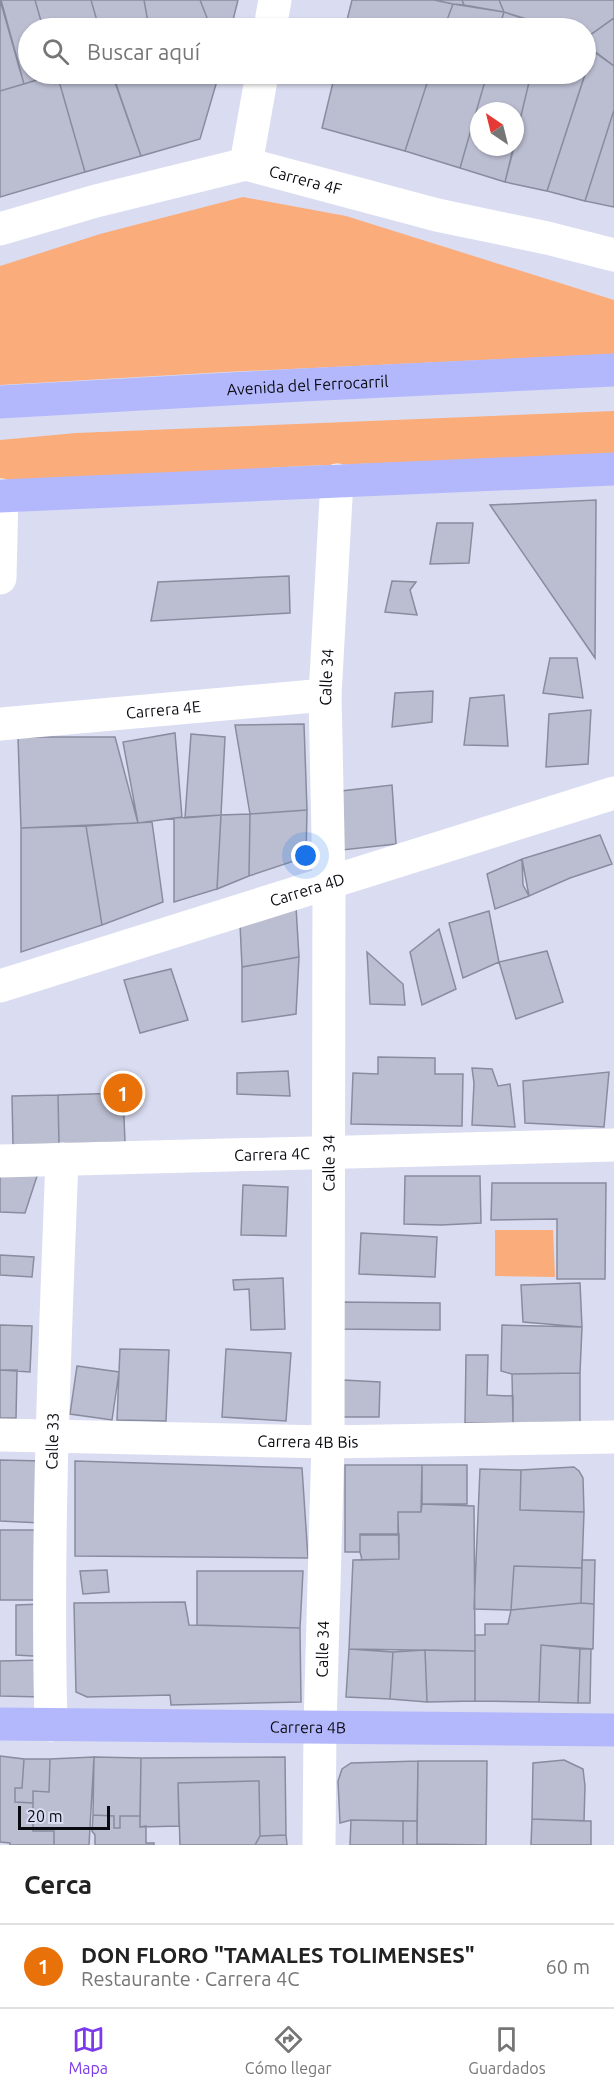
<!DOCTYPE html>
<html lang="es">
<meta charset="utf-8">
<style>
body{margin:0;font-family:Ubuntu,sans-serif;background:#f6f6f6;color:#222}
.compass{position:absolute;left:470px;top:102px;width:54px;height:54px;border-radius:50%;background:#fff;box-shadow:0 2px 4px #0004;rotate:325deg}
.scale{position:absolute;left:18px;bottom:15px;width:92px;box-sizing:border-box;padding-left:6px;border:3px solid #0a0b11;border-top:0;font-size:16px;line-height:21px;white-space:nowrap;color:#0a0b11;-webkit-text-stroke:4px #daddf1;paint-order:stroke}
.you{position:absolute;left:306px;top:856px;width:21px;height:21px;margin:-15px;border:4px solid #fff;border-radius:50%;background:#1a73e8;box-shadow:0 0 0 9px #1a73e833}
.badge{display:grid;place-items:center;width:39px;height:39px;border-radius:50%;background:#7c3aed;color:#fff;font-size:20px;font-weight:700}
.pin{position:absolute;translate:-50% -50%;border:3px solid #fff;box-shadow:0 2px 6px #0006}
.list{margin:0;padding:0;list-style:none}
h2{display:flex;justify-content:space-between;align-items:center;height:78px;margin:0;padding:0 24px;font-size:26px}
h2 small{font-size:20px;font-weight:400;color:#767676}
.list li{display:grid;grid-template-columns:39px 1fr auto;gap:18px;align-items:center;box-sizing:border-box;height:84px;padding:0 24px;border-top:2px solid #e0e0e0}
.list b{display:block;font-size:22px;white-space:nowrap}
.list p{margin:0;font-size:20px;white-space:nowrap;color:#767676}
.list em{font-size:20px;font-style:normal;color:#767676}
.icon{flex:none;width:33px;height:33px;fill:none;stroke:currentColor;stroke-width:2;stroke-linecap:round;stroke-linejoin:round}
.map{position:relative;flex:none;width:614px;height:1845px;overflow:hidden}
.search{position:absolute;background:#fff;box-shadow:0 2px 4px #0004;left:18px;right:18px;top:18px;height:66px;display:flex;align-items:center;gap:15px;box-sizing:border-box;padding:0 21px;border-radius:33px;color:#767676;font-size:22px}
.sheet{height:162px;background:#fff}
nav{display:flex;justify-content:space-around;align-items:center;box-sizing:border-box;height:84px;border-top:2px solid #e0e0e0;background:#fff;font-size:16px;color:#767676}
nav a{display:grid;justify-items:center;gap:3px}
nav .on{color:#7c3aed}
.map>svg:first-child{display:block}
.green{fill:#faac7b}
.building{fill:#bbbed1;stroke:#898c9e;stroke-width:1.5}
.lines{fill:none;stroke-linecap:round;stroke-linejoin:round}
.minor{stroke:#fff;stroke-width:33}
.major{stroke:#b3b8fc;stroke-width:33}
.labels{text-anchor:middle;stroke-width:6;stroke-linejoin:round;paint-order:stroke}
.street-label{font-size:16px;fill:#0a0b11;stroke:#daddf1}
</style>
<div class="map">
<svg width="614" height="1845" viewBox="0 0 614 1845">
<rect width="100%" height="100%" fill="#daddf1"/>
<path class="green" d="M243 197 346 216 614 300V354L225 372 0 385V266L100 234Z
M614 411V454L303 466 0 483V440L76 433Z
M495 1230H553L555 1277 495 1276Z"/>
<path class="building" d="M0 0 24 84 0 91Z
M1 0H35L43 28H28V74H57L24 84Z
M35 0H91L99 28H43Z
M91 0H144L149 28H99Z
M144 0H200L211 28H149Z
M200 0H238L231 28H211Z
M352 0H434L453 4 444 28H345Z
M434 0H462L464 5 453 4Z
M462 0H499L504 12 464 5Z
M499 0H614V18L586 38V28H551L504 12Z
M453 4 504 12 499 28H444Z
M504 12 543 24 542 28H499Z
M614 18V66L586 46V38Z
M586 46 593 50 586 73Z
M593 50 614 66V110L585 201 547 191Z
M57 74 85 172 0 197V91Z
M57 74H112L141 156 85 172Z
M112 74H146L115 81Z
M146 74H219L200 139 141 156 115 81Z
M335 74H430L405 151 322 128Z
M430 74H487L460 168 405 151Z
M487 74H531L515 141V111H479V147H514L505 182 460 168Z
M531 74H585L547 191 505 182Z
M614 110V207L585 201Z
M596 500 595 658 490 505Z
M437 523H473L469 563 430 564Z
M289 576 290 613 151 621 158 582Z
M392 581 416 582 410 590 417 615 385 612Z
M550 658H577L583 698 543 693Z
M433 691 432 722 392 727 395 693Z
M504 695 508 746 464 745 470 698Z
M591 710 588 764 546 767 549 714Z
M304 724 307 810 250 814 235 725Z
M175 733 182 817 138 823 123 742Z
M191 734 225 737 221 815 185 818Z
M18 737H115L138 823 21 828Z
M392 785 396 844 342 850 341 791Z
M307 810 306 857 249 876 250 814Z
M250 814 249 876 217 889 221 815Z
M221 815 217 889 174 902V818Z
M152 822 163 902 102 925 86 826Z
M86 826 102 925 21 952V828Z
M600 835 612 864 570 878 529 896 522 859Z
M522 859 523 885 529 896 495 909 487 874Z
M296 907 299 957 242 967 240 924Z
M489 911 499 962 463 978 449 923Z
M439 929 456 989 422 1005 410 952Z
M547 951 563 1002 516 1019 499 962Z
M367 952 403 984 405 1005 370 1004Z
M299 957 296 1014 242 1022V967Z
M171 969 188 1020 140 1033 124 980Z
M378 1057 435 1058V1074H463L462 1126 351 1124 353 1073 378 1074Z
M472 1068 492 1069 498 1086 510 1084 515 1127 472 1125 474 1083Z
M288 1071 290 1096 237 1094V1073Z
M609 1072 604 1127 525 1123 523 1081Z
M123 1093 125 1142 59 1144 58 1095Z
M58 1095 59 1144 13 1145 12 1096Z
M38 1173 25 1213 0 1212V1176Z
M405 1176H480L481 1223 441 1225 404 1224Z
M492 1183H606L605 1279H557V1219L491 1220Z
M243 1185 288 1187 286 1236 241 1235Z
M361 1233 437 1237 435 1277 359 1274Z
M0 1255 34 1257 32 1277 0 1275Z
M283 1278 285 1329 251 1330 249 1289 234 1290 233 1280Z
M580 1283 582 1327 523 1322 521 1285Z
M337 1302 440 1303V1330L336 1329Z
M0 1325 32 1326 30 1372 0 1370Z
M502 1325 582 1327 580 1373 512 1374 501 1371Z
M120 1349 169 1350 166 1421 117 1420Z
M226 1349 291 1353 286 1421 222 1417Z
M466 1355H488L487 1395 513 1396V1423H465Z
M77 1366 119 1372 112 1420 70 1414Z
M0 1370H17L16 1418H0Z
M580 1373V1422L513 1423 512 1374Z
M343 1380 380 1382 379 1417H342Z
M0 1460 43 1461 41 1523 0 1521Z
M75 1461 302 1468 308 1558 75 1556Z
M345 1465H422L421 1512H398V1535H360V1552H345Z
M422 1465H467V1504H422Z
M574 1467 579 1471 583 1478 584 1512 520 1510 521 1470Z
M480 1469 521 1470 520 1510 584 1512 582 1568 514 1566 511 1610 474 1609Z
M422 1504 474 1506 475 1651 349 1649 353 1560 399 1559 398 1512H421Z
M0 1530H42L41 1600H0Z
M360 1534H399V1559L362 1560 360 1552Z
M582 1560H595L594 1604 581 1603Z
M514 1566 582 1568 581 1603 511 1610Z
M107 1570 109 1592 83 1594 80 1571Z
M197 1571H303L300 1628 197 1625Z
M185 1602 189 1625 300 1628 301 1702 171 1705 170 1695 87 1697 76 1692 74 1603Z
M581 1603 594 1604 593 1649 541 1645 539 1702 475 1701V1635H485V1624H508L511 1610Z
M43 1604 49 1657 16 1655V1605Z
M541 1645 580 1649 578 1703 539 1702Z
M349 1649 393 1652 390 1699 346 1697Z
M580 1649H591L590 1703H578Z
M425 1650 475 1651V1701L427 1702Z
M425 1650 427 1702 390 1699 393 1652Z
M41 1660 42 1697 0 1696V1661Z
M0 1756 24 1759 22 1788H15V1802L33 1803V1831H54V1845H10V1843L0 1842Z
M94 1757 141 1758 140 1816H120V1828H114V1816L93 1815Z
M94 1757 89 1845H54V1831H33V1791L49 1792 50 1759Z
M285 1757 286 1835 260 1836 259 1781 178 1783 179 1826 140 1827 141 1758Z
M24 1759H50L49 1792 33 1791V1803L15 1802V1788H22Z
M564 1760 583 1769 585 1786 584 1821 532 1819 533 1763Z
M418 1761H487L486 1845 417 1844Z
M418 1761 417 1821 351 1820 340 1823 338 1781 342 1769 351 1763Z
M259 1781 260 1836 255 1845H180L178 1783Z
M93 1815 114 1816V1828H120V1816H140V1827L146 1826V1843H154V1845H95V1835L92 1831Z
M532 1819 591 1821V1845H531Z
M351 1820 403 1821V1845H350Z
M403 1821H417V1844L465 1845H403Z
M286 1835 287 1845H255L260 1836Z"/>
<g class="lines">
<g class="minor">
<path d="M270 28 275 0"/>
<path d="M246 164 262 74"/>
<path id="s1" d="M0 229 96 201 246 164 437 215 547 238 614 255"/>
<path d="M0 578 2 495"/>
<path id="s2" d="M0 724 325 695"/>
<path id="s3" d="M0 986 614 793"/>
<path id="s4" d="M0 1161 614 1145"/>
<path id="s5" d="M0 1435 328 1442 614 1437"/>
<path id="s6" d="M51 1725C46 1536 55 1347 62 1159"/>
<path id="s7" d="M319 1845 320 1727 328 1442 329 883 325 695 337 480"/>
</g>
<g class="major">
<path id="s8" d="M0 402 302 385 614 370"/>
<path d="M0 496 614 469"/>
<path id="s9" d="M0 1724 614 1730"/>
</g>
</g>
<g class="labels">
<g class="street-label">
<text dy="6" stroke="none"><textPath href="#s1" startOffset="316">Carrera 4F</textPath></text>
<text dy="6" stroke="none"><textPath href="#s8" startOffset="308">Avenida del Ferrocarril</textPath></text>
<text dy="6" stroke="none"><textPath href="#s7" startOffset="1168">Calle 34</textPath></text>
<text dy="6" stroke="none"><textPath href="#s2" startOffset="164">Carrera 4E</textPath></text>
<text dy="6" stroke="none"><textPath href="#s3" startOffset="322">Carrera 4D</textPath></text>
<text dy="6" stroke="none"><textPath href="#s4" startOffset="272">Carrera 4C</textPath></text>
<text dy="6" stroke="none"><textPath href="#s7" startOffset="682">Calle 34</textPath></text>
<text dy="6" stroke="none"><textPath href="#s5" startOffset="308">Carrera 4B Bis</textPath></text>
<text dy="6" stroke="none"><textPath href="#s6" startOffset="284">Calle 33</textPath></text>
<text dy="6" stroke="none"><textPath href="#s7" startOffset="196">Calle 34</textPath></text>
<text dy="6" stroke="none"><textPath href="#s9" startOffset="308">Carrera 4B</textPath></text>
</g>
</g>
</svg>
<svg class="compass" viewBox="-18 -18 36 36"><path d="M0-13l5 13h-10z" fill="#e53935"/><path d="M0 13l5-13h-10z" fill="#767676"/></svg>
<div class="scale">20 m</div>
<div class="you"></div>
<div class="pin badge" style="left:123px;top:1093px;background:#e8710a">1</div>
<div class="search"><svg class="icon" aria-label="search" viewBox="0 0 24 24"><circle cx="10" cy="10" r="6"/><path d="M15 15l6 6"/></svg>Buscar aquí</div>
</div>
<section class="sheet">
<h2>Cerca<small></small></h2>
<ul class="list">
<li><span class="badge" style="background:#e8710a">1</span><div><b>DON FLORO &quot;TAMALES TOLIMENSES&quot;</b><p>Restaurante · Carrera 4C</p></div><em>60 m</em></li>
</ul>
</section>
<nav>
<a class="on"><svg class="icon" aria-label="map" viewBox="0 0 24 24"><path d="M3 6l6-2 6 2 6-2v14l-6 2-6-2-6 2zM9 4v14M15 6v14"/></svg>Mapa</a>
<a><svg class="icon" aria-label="directions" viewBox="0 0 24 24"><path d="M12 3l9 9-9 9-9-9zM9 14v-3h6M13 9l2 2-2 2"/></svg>Cómo llegar</a>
<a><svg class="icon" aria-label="saved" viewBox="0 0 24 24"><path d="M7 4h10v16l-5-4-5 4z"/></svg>Guardados</a>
</nav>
